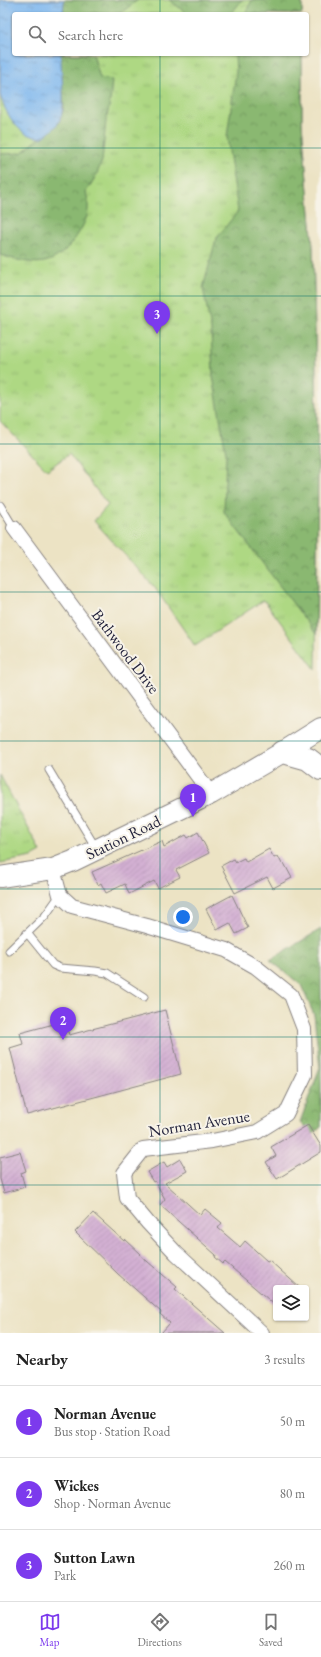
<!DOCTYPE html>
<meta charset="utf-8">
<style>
body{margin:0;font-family:"EB Garamond",serif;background:#f2f2f2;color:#222}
.controls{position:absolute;right:12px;bottom:12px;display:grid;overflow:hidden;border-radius:4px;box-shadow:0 1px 3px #0004}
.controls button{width:36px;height:36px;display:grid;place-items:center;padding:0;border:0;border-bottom:1px solid #e0e0e0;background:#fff;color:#222;font:20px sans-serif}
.you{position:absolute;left:183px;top:917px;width:14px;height:14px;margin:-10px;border:3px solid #fff;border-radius:50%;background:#1a73e8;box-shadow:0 0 0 6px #1a73e833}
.badge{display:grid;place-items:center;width:26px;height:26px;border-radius:50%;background:#7c3aed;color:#fff;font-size:13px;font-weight:700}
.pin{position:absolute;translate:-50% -33px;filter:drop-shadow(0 1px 2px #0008)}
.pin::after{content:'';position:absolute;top:21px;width:14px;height:12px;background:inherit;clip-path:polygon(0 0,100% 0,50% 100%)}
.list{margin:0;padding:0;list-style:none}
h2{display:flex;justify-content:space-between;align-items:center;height:52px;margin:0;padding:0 16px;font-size:17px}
h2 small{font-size:13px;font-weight:400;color:#767676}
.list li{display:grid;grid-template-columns:26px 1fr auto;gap:12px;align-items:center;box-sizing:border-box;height:72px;padding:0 16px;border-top:1px solid #e0e0e0}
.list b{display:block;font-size:15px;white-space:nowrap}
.list p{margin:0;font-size:13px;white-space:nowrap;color:#767676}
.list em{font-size:13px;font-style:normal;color:#767676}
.icon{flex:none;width:22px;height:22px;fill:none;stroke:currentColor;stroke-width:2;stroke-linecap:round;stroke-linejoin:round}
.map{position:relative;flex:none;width:321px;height:1333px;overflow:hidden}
.search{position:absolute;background:#fff;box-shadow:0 1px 3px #0004;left:12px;right:12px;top:12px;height:44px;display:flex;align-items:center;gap:10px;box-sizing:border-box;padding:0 14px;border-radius:4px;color:#767676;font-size:15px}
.sheet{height:268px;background:#fff}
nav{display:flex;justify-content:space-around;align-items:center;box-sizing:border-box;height:56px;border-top:1px solid #e0e0e0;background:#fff;font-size:11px;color:#767676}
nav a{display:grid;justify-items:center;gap:2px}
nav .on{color:#7c3aed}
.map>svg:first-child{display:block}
.grass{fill:url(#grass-tufts);stroke:#687d5f}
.forest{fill:url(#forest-crowns);stroke:#566d56}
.water{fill:url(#water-ripples);stroke:#506c95}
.building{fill:url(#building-hatch)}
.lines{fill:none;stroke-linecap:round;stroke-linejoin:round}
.lane-casing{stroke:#878280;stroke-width:9}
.street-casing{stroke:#878280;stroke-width:16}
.secondary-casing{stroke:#878280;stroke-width:22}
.highway-casing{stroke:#878280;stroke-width:24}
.lane{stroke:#fff;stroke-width:7}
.street{stroke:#fff;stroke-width:14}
.secondary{stroke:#fff;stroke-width:20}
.highway{stroke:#fff;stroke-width:22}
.grid{fill:none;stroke:#0f766e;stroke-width:1;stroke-opacity:0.55}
.labels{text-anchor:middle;stroke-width:4;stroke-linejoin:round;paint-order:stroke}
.street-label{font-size:16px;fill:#22223b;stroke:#f7f3e8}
</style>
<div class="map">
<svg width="321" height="1333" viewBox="0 0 321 1333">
<defs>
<pattern id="grass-tufts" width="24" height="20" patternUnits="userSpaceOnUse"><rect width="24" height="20" fill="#aed883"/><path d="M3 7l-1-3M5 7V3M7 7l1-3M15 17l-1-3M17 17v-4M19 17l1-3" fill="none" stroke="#95b972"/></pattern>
<pattern id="forest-crowns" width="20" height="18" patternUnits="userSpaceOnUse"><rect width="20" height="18" fill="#8ab871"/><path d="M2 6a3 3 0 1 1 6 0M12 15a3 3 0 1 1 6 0" fill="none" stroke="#70955e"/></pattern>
<pattern id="water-ripples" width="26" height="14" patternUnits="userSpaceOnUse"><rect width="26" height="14" fill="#7eb7ef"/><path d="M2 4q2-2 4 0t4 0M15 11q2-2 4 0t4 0" fill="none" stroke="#6794c3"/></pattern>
<pattern id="building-hatch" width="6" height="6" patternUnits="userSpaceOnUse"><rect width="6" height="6" fill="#d3b0d3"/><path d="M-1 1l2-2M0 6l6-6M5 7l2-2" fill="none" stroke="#b597b6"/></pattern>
</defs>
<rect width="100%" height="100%" fill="#f7f3e8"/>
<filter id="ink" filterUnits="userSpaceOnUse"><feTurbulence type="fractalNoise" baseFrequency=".025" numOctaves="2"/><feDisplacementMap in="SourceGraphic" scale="8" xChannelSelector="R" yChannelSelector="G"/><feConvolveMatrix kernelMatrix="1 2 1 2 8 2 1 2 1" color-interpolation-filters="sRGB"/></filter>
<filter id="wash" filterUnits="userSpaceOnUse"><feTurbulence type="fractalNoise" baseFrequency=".012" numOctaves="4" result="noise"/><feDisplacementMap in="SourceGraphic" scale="16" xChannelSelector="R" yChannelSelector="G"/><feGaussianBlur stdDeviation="0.9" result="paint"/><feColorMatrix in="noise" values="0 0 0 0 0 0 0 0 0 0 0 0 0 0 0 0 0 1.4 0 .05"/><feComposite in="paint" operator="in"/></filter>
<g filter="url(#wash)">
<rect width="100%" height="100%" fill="#ece3c4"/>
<path class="grass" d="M0 0H302V14H14V54H302V124L313 247 318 463 316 670 264 600 195 646 155 588 94 521 108 505 69 454 47 470 0 421Z
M0 775 41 852 32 857 0 863Z"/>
<path class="forest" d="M64 0H138L119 14H63Z
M169 0H242L231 14H188Z
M252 0H302V14H245Z
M61 54H93L100 78 112 80 110 102 106 121 102 161 96 176 86 192C88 200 89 207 87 216 81 233 65 256 48 261 35 266 13 259 0 255V154L21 153 59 123 64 107 60 68Z
M235 54H302V124L313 247 318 463 316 634 224 512 226 453 213 376 211 329 203 288 216 239 238 211 227 137 236 72Z
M321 929V1127L313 1134 300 1122 320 1068 314 1015 301 985 270 960Z"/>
<path class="water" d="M0 0H64L63 14H14V54H61C60 72 68 109 58 123 55 129 47 134 42 138 38 137 33 137 29 135 15 130 4 109 0 95Z"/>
<g id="blocks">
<path class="building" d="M198 832 209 853 176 870 180 877 158 888 154 881 129 894 125 884 106 893 101 883 98 885 92 872 162 841 164 847 186 835 188 838Z
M269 849 274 858 278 856 282 864 284 863 292 878 273 888 267 877 235 893 221 866 234 859 236 862 244 858 246 862Z
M232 895 248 928 236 934 230 923 217 930 206 909Z
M165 1010 181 1074 27 1115 10 1048 23 1044 20 1033 65 1021 69 1035Z
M308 1125 321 1146V1152L277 1179 266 1162 276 1156 271 1147Z
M20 1152 26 1171 21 1173 25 1187 4 1193 0 1179V1157Z
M180 1159 187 1171 165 1183 200 1215 205 1209 222 1223 218 1228 240 1247 245 1241 267 1261 269 1260 300 1288H276V1306L225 1262 223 1264 215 1257 216 1255 160 1205 165 1199 155 1181 153 1182 147 1172 164 1162 167 1167Z
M93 1213 124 1241 125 1239 141 1254 140 1255 177 1287 175 1289 225 1333H161L170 1323 160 1314 161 1312 118 1274 75 1232Z"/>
</g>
</g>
<g filter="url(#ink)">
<use href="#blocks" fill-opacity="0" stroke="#878280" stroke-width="1"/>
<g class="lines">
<g class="lane-casing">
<path id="lane" d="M0 505 14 528
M49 770 96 848
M27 933 53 965 60 968 95 971 107 973 144 997
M9 951 45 916 60 895"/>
</g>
<g class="street-casing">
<path id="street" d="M14 528 211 794
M53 869 60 895 72 906 147 926 226 950 256 967 291 995 304 1029 305 1075 286 1114 257 1132 212 1141 143 1149 124 1173 127 1198 148 1223 176 1253 262 1333"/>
</g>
<g class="secondary-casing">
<path id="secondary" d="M0 877 53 869 73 861 211 794 283 752 321 728"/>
</g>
<g class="highway-casing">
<path id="highway" d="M283 752 308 759 321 769"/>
</g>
<use href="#lane" class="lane"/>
<use href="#street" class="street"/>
<use href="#secondary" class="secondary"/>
<use href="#highway" class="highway"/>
</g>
</g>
<path class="grid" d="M160 0V14M160 54V1333M0 148H321M0 296H321M0 444H321M0 592H321M0 741H321M0 889H321M0 1037H321M0 1185H321"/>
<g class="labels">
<g class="street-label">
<text transform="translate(126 651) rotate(53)" y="6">Bathwood Drive</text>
<text transform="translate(123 837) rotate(-26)" y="6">Station Road</text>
<text transform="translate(199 1123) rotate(-9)" y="6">Norman Avenue</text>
</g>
</g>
</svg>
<div class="controls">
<button><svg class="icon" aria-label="layers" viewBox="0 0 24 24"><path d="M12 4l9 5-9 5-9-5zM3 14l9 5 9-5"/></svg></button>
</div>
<div class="you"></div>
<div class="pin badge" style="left:193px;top:817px">1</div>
<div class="pin badge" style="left:63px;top:1040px">2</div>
<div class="pin badge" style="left:157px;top:334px">3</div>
<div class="search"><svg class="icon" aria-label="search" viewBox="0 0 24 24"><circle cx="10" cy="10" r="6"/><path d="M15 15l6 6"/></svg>Search here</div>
</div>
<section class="sheet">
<h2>Nearby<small>3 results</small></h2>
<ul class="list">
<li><span class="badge">1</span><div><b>Norman Avenue</b><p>Bus stop · Station Road</p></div><em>50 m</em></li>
<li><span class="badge">2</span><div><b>Wickes</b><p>Shop · Norman Avenue</p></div><em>80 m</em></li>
<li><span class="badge">3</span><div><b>Sutton Lawn</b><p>Park</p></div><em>260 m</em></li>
</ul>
</section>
<nav>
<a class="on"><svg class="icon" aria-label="map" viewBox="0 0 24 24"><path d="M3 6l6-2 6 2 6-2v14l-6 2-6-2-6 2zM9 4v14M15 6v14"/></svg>Map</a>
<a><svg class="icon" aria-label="directions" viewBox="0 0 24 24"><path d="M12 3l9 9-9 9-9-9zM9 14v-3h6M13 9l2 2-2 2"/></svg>Directions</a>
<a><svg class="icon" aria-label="saved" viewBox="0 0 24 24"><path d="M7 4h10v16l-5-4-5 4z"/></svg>Saved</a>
</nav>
